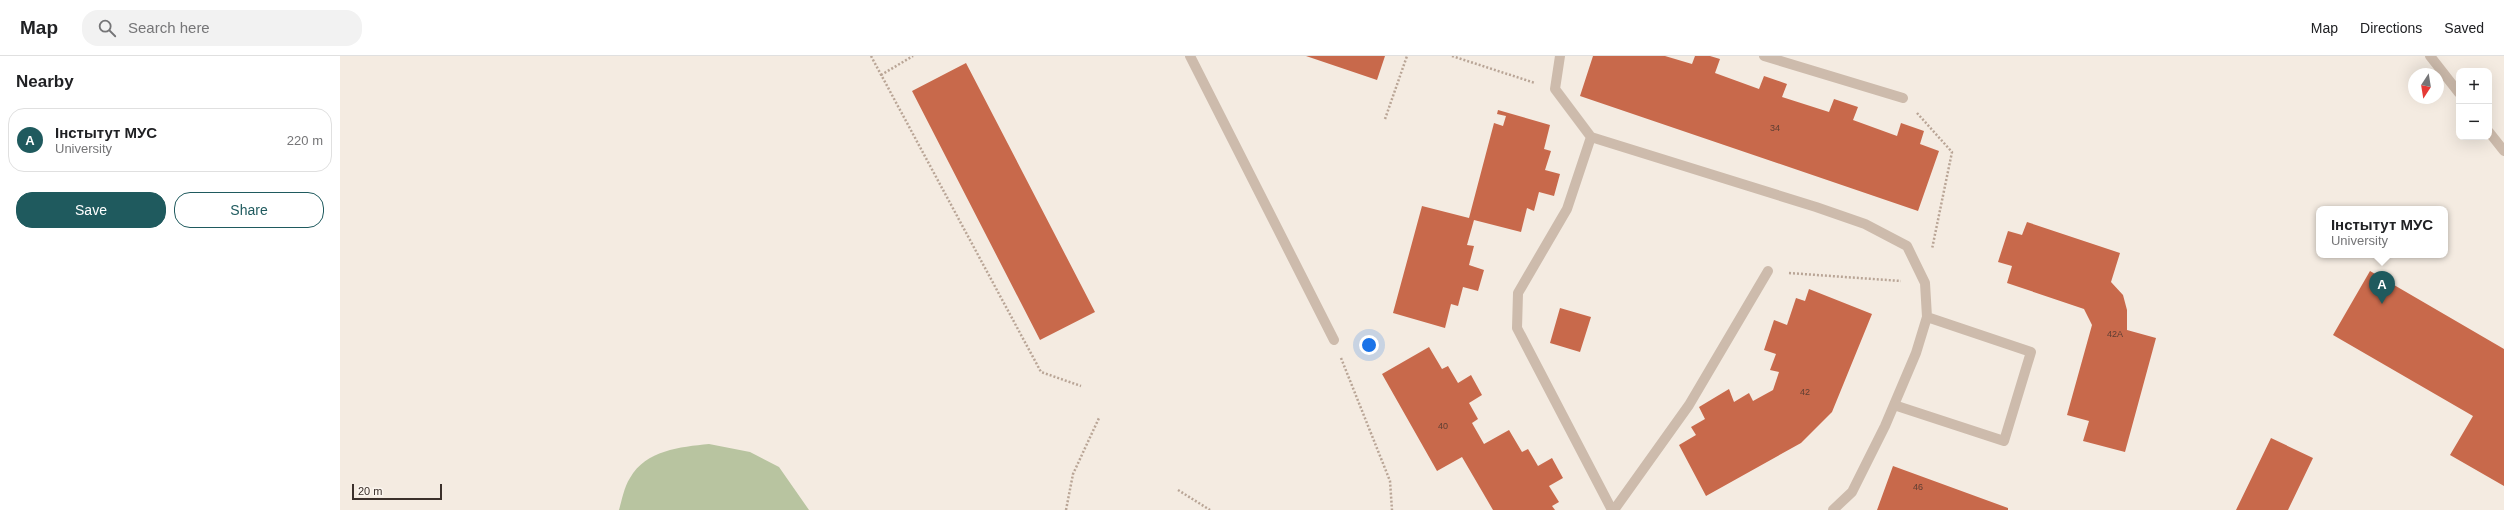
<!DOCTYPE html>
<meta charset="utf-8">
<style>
body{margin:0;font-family:Arial,sans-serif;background:#f2f2f2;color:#202124}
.controls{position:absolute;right:12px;top:12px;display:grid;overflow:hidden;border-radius:8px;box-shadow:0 4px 16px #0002}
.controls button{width:36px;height:36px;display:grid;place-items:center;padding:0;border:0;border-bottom:1px solid #e0e0e0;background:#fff;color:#202124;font:20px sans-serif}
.compass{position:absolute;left:2068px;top:12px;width:36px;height:36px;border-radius:50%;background:#fff;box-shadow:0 4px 16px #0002;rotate:192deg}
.scale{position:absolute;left:12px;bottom:10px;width:90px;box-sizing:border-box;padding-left:4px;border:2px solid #3b302b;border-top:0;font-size:11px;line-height:14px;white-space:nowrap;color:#3b302b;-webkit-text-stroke:3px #fbf5ee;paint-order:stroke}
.you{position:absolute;left:1029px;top:289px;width:14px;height:14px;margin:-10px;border:3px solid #fff;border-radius:50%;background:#1a73e8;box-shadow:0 0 0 6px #1a73e833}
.badge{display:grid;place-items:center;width:26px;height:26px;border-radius:50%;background:#1f5a5e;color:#fff;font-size:13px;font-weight:700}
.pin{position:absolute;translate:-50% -33px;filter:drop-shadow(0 1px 2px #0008)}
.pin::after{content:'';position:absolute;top:21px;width:14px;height:12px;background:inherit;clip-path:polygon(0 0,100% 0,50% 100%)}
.popup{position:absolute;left:1976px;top:150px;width:132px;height:52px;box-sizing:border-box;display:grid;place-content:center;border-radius:8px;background:#fff;filter:drop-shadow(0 1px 3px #0005);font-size:13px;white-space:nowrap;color:#757577}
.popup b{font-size:15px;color:#202124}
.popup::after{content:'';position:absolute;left:50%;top:100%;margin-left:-8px;border:8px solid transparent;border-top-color:#fff}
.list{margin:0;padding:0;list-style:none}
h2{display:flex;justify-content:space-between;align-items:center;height:52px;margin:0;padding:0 16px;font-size:17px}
h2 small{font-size:13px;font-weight:400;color:#757577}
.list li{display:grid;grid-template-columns:26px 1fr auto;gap:12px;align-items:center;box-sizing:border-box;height:64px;margin:0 8px 8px;padding:0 8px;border:1px solid #e0e0e0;border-radius:16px}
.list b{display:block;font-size:15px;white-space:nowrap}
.list p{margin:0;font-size:13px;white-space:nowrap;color:#757577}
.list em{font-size:13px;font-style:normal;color:#757577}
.actions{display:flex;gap:8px;padding:12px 16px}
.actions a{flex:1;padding:9px 0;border:1px solid #1f5a5e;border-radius:16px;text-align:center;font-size:14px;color:#1f5a5e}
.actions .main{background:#1f5a5e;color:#fff}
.icon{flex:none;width:22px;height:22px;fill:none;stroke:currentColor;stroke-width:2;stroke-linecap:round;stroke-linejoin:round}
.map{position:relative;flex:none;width:2164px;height:454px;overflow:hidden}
header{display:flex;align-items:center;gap:24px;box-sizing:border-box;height:56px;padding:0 20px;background:#fff;border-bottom:1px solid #e0e0e0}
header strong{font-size:19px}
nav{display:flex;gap:22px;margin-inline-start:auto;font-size:14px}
.search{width:280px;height:36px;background:#f2f2f2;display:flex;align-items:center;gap:10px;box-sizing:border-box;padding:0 14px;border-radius:16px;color:#757577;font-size:15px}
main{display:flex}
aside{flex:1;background:#fff}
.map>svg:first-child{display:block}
.green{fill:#b8c4a0}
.building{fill:#c8694b}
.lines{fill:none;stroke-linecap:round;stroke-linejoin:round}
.path{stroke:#b9a596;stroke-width:2.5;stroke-dasharray:2 2;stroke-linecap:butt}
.service{stroke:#cdbbac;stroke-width:10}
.minor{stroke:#cdbbac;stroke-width:10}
.labels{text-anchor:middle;stroke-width:3;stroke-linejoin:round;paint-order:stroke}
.number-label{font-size:9px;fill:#5e3e33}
</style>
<header>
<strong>Map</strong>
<div class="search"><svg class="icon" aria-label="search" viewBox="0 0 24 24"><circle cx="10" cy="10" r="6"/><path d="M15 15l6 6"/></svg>Search here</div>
<nav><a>Map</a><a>Directions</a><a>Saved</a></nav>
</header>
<main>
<aside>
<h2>Nearby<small></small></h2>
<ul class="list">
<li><span class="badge">A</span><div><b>Інстытут МУС</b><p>University</p></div><em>220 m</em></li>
</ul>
<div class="actions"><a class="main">Save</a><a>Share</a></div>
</aside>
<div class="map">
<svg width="2164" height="454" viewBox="0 0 2164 454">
<rect width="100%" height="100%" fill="#f4ebe1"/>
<path class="green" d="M369 388 410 396 439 411 469 454H279C282 444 284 431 290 422 306 394 340 391 369 388Z"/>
<path class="building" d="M966 0H1045L1037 24Z
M1253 0H1325L1352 8 1355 0H1370L1380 3 1375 17 1419 33 1424 20 1447 28 1442 41 1489 56 1494 43 1518 51 1513 64 1557 80 1561 67 1584 75 1580 88 1599 95 1578 155 1240 40Z
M626 7 755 256 700 284 572 35Z
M1158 54 1210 69 1204 93 1211 95 1205 114 1220 118 1214 140 1199 136 1194 155 1187 152 1181 176 1134 164 1127 189 1134 190 1129 209 1144 214 1138 235 1123 231 1118 250 1111 248 1105 272 1053 257 1082 150 1129 162 1154 67 1163 70 1166 60 1157 58Z
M1687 166 1780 197 1771 226 1783 239 1787 254V274L1816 282 1785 396 1743 385 1749 365 1727 359 1752 269 1744 253 1667 227 1672 210 1658 206 1668 175 1682 179Z
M2030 215 2164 293V430L2110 399 2133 360 1993 279Z
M1469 233 1532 258 1492 356 1461 387 1366 440 1339 389 1356 379 1351 371 1365 363 1359 351 1389 333 1394 346 1409 337 1413 345 1433 334 1439 316 1430 314 1436 298 1424 294 1434 264 1447 269 1456 242 1465 245Z
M1220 252 1251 261 1240 296 1210 287Z
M1089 291 1102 313 1108 310 1118 327 1131 319 1142 339 1129 347 1138 363 1132 367 1144 388 1169 374 1182 396 1188 393 1198 410 1212 402 1223 422 1209 430 1219 446 1212 450 1215 454H1153L1122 401 1097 415 1042 318Z
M1931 382 1973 402 1948 454H1896Z
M1553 410 1668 452V454H1537Z"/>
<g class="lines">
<path class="path" d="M531 0 701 316 741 330
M1112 0 1195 27
M541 19 573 0
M1577 57 1612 96 1592 193
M1045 63 1067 0
M1449 217 1561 225
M1001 302 1050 425 1052 454
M838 434 870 454
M726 454 733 418 759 362"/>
<path class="service" d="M1220 0 1215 33 1251 81 1476 151 1525 168 1567 190 1585 227 1587 261 1576 297 1545 370 1512 436 1493 454
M1424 0 1563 42
M2090 0 2119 37
M2149 76 2164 95
M1251 81 1227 153 1178 237 1177 272 1272 454
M1554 349 1664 385 1691 296 1587 261
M1274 454 1349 349 1428 215"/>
<path class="minor" d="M850 0 994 284"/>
</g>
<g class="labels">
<g class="number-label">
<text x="1435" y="75">34</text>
<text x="1775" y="281">42А</text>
<text x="1465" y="339">42</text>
<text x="1103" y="373">40</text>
<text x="1578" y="434">46</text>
</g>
</g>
</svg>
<div class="controls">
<button>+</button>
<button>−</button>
</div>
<svg class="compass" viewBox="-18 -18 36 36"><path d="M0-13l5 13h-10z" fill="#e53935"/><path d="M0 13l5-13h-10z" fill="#757577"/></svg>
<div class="scale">20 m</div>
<div class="you"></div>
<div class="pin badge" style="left:2042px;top:248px">A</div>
<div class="popup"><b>Інстытут МУС</b>University</div>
</div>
</main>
